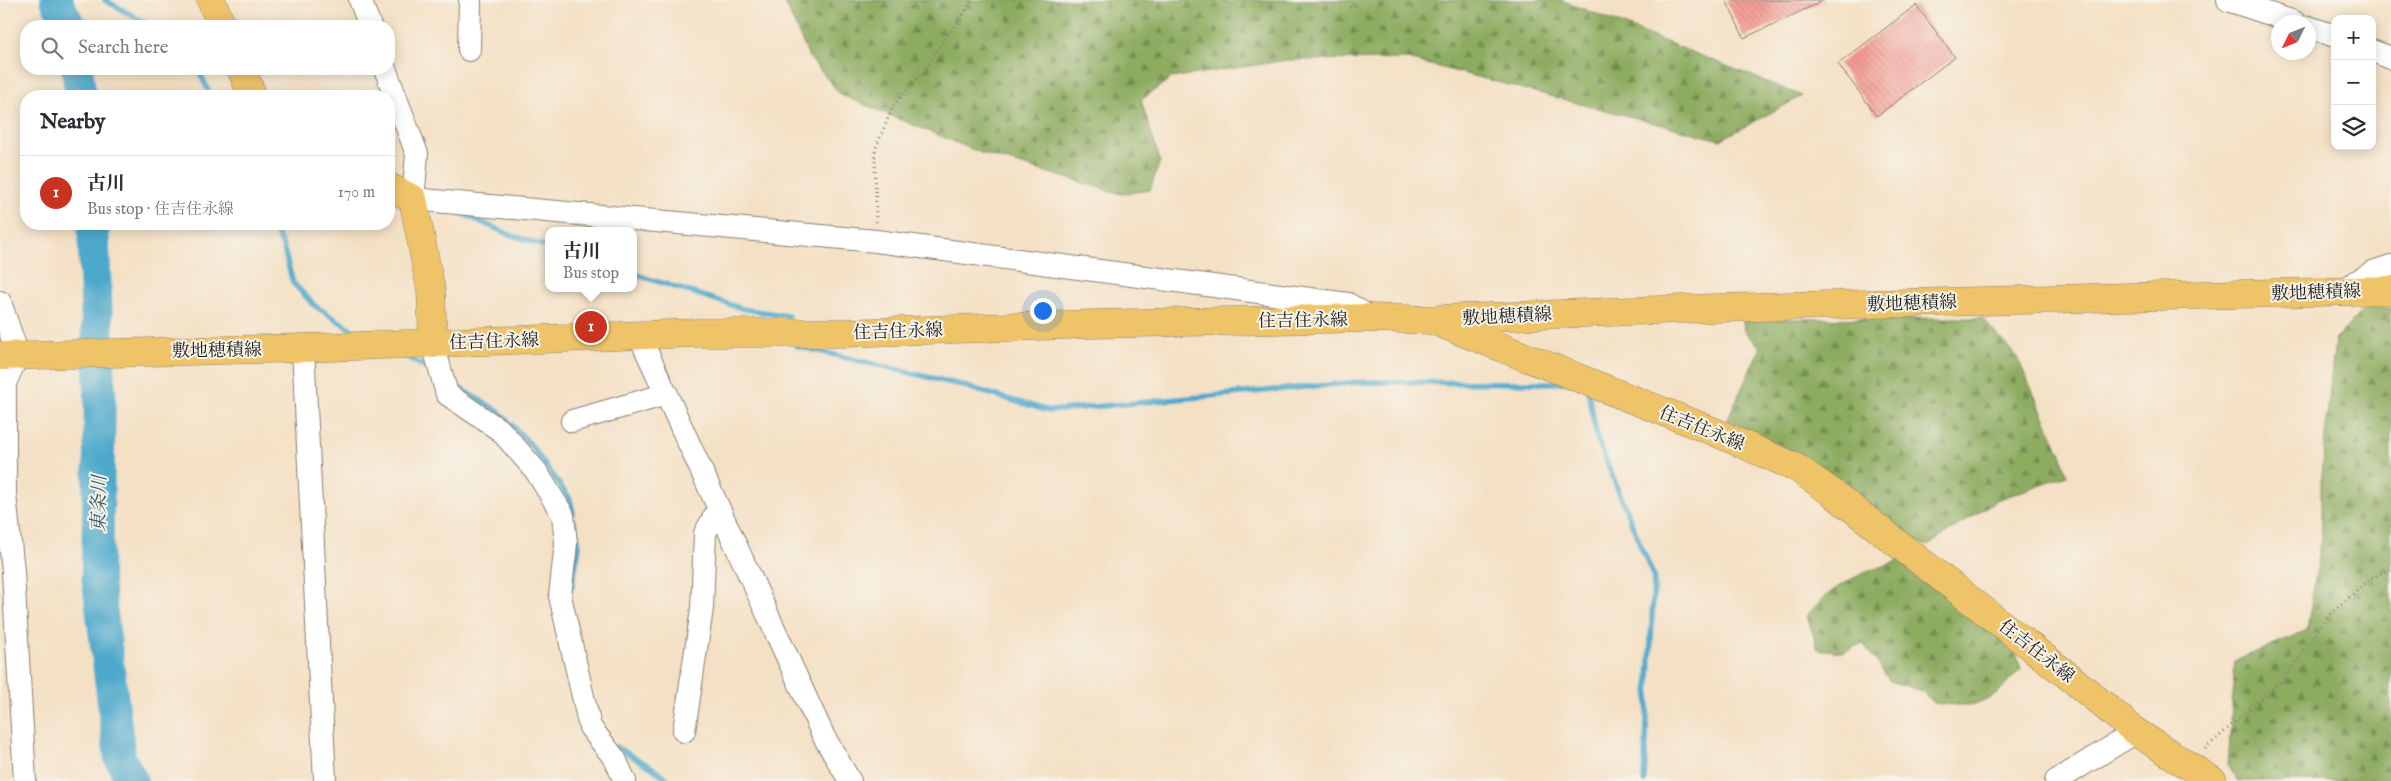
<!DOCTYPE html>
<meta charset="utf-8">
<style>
body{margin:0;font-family:"IM FELL English","Noto Serif JP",serif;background:#f7f7f7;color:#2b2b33}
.controls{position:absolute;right:15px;top:15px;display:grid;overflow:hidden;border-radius:10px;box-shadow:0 2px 12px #0003}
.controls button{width:45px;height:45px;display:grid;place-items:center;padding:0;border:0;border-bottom:1px solid #e1e1e2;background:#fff;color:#2b2b33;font:25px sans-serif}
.compass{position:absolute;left:2271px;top:15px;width:45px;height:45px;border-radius:50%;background:#fff;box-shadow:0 2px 12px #0003;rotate:227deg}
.you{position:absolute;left:1042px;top:310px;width:18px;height:18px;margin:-12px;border:4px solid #fff;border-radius:50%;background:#1a73e8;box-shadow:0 0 0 8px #1a73e833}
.badge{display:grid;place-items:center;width:32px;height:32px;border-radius:50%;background:#c8321e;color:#fff;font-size:16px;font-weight:700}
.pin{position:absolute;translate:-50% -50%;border:2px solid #fff;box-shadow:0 1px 5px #0006}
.popup{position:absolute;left:545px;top:227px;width:92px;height:65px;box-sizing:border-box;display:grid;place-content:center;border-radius:10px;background:#fff;filter:drop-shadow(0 1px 4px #0005);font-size:16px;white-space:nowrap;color:#7c7c81}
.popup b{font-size:19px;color:#2b2b33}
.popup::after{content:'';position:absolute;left:50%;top:100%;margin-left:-10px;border:10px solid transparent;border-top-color:#fff}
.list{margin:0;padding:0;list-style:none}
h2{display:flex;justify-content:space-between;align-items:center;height:65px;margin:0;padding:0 20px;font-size:21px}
h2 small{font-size:16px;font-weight:400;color:#7c7c81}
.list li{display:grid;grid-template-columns:32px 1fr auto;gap:15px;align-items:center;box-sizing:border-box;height:75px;padding:0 20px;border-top:1px solid #e1e1e2}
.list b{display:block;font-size:19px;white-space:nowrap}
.list p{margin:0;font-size:16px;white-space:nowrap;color:#7c7c81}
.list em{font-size:16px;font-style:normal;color:#7c7c81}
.icon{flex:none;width:28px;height:28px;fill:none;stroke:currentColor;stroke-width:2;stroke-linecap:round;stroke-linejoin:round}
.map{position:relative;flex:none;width:2391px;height:781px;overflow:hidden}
.search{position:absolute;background:#fff;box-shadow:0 2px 12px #0003;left:20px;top:20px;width:375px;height:55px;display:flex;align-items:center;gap:12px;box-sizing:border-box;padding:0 18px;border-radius:20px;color:#7c7c81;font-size:19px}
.panel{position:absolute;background:#fff;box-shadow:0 2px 12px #0003;left:20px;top:90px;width:375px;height:140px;border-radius:20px}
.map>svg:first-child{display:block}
.forest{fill:url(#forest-firs);stroke:#54643e}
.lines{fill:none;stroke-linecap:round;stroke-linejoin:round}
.stream{stroke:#4ea9cc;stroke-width:5.5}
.river{stroke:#4ea9cc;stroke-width:32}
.building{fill:url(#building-back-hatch)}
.minor-casing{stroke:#887e70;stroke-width:24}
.major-casing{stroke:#887e70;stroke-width:29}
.path{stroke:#887e70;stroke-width:3;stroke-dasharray:1 4;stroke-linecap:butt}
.minor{stroke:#fff;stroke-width:22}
.major{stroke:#efc469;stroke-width:28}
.labels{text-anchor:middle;stroke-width:4;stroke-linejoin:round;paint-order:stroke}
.street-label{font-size:18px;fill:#1c1c1c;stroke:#f7f3e8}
.water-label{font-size:19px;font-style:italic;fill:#325b6b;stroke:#f7f3e8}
</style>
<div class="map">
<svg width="2391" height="781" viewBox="0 0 2391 781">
<defs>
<pattern id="forest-firs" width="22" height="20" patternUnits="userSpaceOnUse" patternTransform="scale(1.25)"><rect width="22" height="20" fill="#8dac60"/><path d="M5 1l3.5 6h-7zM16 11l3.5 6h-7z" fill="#728b4e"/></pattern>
<pattern id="building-back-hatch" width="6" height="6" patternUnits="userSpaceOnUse" patternTransform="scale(1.25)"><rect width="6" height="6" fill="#f39b92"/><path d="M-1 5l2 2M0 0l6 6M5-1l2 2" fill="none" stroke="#d0857d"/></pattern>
</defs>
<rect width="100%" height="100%" fill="#f7f3e8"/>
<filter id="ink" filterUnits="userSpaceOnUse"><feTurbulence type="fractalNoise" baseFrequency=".02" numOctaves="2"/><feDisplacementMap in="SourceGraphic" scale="10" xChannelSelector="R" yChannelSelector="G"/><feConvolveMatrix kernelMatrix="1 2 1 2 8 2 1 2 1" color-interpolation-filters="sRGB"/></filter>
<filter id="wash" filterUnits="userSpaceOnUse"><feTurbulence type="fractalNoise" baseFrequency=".0096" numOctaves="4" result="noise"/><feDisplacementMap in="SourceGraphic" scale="20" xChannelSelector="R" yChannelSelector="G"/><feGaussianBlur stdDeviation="1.12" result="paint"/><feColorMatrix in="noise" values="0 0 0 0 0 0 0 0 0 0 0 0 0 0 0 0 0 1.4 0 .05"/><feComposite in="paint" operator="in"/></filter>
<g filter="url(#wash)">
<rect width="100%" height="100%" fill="#f4e0c4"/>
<path class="forest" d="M784 0H1221L1232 2 1238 0H1561L1802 96 1720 140 1408 59 1287 60 1171 78 1141 100 1160 161 1150 190 1121 194 981 153 841 95 809 57Z
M2366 308H2391V781H2239L2228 766 2235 661 2307 630 2321 543V475L2335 339Z
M1982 318 2017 357 2061 454 2067 475 1997 500 1927 546 1903 536 1803 456 1727 420 1761 347 1744 332 1743 321 1767 319Z
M1899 555 2013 644 2021 669C1986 706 1983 708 1933 703L1922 691 1890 681 1863 643 1843 652 1818 649 1807 616C1831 585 1860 573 1896 562Z"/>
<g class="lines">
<path class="stream" d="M105 0 151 26
M198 69 211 96
M459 212 508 234 548 247
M272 224 283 246 293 283 315 306 359 334
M634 274 744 309 788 316
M797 346 957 384 1049 411 1360 382 1562 383
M404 355 435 373
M451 383 498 411 530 444 570 499 573 513
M1588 391 1597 438 1654 578 1644 781
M572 587 579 546 574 522
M616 747 651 767 670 781"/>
<path class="river" d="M56 0 70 26
M77 69 81 96
M93 224 100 396 97 574 120 758 132 781"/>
</g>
<g id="blocks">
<path class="building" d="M1726 0H1825L1744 38Z
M1916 5 1955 57 1877 116 1838 64Z"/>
</g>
</g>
<g filter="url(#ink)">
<use href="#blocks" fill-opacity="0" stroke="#887e70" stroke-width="1"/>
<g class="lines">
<g class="minor-casing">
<path id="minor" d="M360 0 370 26
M2228 0 2294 22
M2308 27 2335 36
M469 50 470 0
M2372 51 2391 58
M385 69 417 154 413 199 876 241 1348 304 1371 318
M2341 291 2373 272 2391 266
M0 302 18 355 5 383V494L13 571 25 781
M639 335 824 737 850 781
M433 344 447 394 501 431 536 471 563 515 566 543 560 596 590 727 615 759 625 781
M303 348 325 781
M572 421 667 394
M684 731 702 609 705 533 719 508
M2056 781 2136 732"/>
</g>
<g class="major-casing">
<path id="major" d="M211 0 222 26
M241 69 253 96
M389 187 413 199 431 290 433 344
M1439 319 1682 309 2391 290
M0 356 303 348 696 333H846L1092 324 1371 318 1432 320 1715 432 1797 468 1835 495 2067 675 2136 732 2213 781"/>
</g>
<path class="path" d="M876 222 875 150 893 106 924 72 941 43 959 22 972 0
M2205 749 2283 679 2327 617 2371 578 2391 569"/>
<use href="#minor" class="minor"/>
<use href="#major" class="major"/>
</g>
</g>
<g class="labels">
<g class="street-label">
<text transform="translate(2316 292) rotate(-2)" y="6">敷地穂積線</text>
<text transform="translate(1912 303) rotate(-2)" y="6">敷地穂積線</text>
<text transform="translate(1507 316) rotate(-3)" y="6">敷地穂積線</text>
<text transform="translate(1303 320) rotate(-1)" y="6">住吉住永線</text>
<text transform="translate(898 331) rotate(-2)" y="6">住吉住永線</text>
<text transform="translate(494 341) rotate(-2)" y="6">住吉住永線</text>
<text transform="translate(217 350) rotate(-1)" y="6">敷地穂積線</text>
<text transform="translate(1702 428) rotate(22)" y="6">住吉住永線</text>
<text transform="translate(2037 651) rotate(38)" y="6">住吉住永線</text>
</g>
<g class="water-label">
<text transform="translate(98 504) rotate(-89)" y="7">東条川</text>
</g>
</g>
</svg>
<div class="controls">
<button>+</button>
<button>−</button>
<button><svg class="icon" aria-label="layers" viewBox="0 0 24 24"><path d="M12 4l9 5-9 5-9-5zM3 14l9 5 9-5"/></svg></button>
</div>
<svg class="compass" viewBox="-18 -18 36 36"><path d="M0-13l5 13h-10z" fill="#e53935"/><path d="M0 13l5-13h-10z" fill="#7c7c81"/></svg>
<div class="you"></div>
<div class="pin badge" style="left:591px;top:327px">1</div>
<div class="popup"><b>古川</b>Bus stop</div>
<div class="search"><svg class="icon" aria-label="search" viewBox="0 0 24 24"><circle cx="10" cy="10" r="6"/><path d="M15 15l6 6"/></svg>Search here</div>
<section class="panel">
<h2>Nearby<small></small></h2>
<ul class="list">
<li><span class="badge">1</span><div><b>古川</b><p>Bus stop · 住吉住永線</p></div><em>170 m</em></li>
</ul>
</section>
</div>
